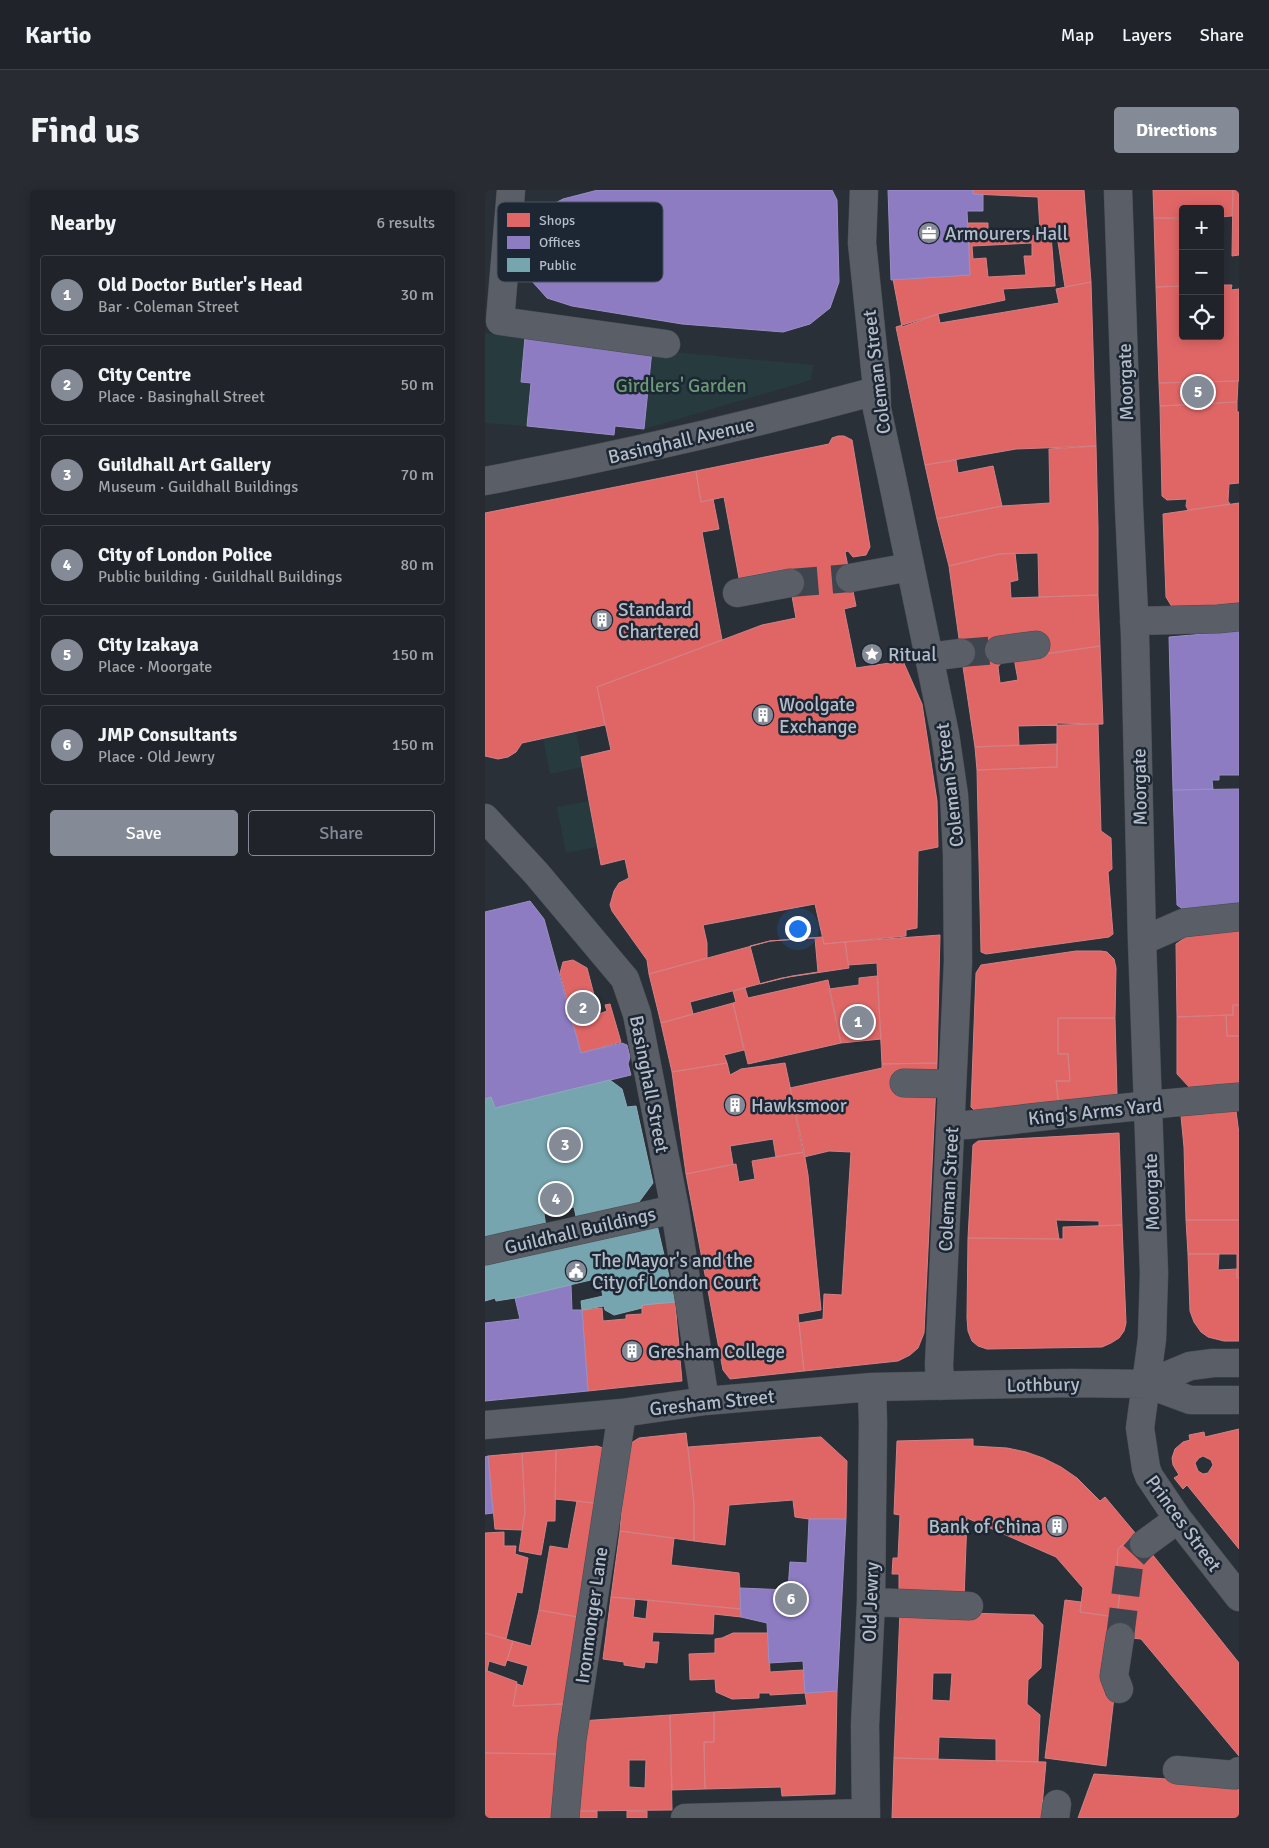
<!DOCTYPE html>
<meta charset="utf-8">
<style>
body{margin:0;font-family:Signika,sans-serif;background:#282c32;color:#f1f3f6}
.controls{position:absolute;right:15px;top:15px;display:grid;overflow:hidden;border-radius:5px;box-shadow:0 2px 12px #0003}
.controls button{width:45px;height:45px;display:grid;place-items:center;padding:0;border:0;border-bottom:1px solid #3d4147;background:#20242a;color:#f1f3f6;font:25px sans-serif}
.you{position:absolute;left:312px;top:738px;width:18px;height:18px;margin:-12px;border:4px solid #fff;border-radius:50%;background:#1a73e8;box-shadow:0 0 0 8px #1a73e833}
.badge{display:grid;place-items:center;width:32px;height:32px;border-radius:50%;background:#848b96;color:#fff;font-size:16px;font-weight:700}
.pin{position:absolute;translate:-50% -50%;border:2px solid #fff;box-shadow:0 1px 5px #0006}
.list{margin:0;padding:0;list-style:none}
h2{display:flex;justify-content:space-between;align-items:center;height:65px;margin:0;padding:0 20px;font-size:21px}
h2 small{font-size:16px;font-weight:400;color:#a2a4a8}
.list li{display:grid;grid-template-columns:32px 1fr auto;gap:15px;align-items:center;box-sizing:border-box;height:80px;margin:0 10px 10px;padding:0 10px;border:1px solid #3d4147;border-radius:5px}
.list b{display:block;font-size:19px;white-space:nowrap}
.list p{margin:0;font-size:16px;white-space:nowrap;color:#a2a4a8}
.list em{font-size:16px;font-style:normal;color:#a2a4a8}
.actions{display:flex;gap:10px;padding:15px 20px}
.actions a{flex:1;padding:11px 0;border:1px solid #848b96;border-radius:5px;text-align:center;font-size:18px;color:#848b96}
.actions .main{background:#848b96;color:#fff}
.icon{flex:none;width:28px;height:28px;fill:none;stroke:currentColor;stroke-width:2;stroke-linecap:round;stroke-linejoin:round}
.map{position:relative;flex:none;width:754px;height:1628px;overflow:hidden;border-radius:5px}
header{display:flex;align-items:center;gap:30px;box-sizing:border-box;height:70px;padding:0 25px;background:#20242a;border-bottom:1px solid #3d4147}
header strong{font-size:24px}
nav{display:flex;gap:28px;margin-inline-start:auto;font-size:18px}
.intro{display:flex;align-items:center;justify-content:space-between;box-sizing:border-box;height:120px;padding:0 30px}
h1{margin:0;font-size:35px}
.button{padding:12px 22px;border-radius:5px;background:#848b96;color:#fff;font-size:18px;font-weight:700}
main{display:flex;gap:30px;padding:0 30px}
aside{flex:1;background:#20242a;border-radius:5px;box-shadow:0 2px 12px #0003}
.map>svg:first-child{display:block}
.green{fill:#273a3e}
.shops{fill:#e06666;stroke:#d38084;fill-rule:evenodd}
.offices{fill:#8e7cc3;stroke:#998fc5}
.public{fill:#76a5af;stroke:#89acb7}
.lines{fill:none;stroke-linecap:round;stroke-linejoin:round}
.minor-tunnel{stroke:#3f454e;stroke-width:28;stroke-dasharray:28 14;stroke-linecap:butt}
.minor-casing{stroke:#484c53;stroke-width:29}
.minor{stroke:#5a5e66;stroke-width:28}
.labels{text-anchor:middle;stroke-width:5;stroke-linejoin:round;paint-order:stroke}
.poi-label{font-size:19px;fill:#b4bcc9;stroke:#1d2633;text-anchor:start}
.street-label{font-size:19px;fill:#b4bcc9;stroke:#1d2633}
.park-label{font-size:19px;fill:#6b9a76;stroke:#1d2633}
.key{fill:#1d2633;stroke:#4a5360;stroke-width:1}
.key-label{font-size:14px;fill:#b4bcc9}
</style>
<header>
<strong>Kartio</strong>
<nav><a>Map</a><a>Layers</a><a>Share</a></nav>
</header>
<div class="intro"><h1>Find us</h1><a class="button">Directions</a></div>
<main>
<aside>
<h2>Nearby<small>6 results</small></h2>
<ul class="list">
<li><span class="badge">1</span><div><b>Old Doctor Butler's Head</b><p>Bar · Coleman Street</p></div><em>30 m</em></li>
<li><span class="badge">2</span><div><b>City Centre</b><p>Place · Basinghall Street</p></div><em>50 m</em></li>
<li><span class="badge">3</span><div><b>Guildhall Art Gallery</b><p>Museum · Guildhall Buildings</p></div><em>70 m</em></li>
<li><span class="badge">4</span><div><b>City of London Police</b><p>Public building · Guildhall Buildings</p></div><em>80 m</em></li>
<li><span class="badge">5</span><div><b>City Izakaya</b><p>Place · Moorgate</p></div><em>150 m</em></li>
<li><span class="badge">6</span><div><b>JMP Consultants</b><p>Place · Old Jewry</p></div><em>150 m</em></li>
</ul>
<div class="actions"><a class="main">Save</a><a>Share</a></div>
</aside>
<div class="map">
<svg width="754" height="1628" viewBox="0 0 754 1628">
<rect width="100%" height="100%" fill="#2a3038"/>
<path class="green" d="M0 143 40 147 36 192 46 193 42 236 0 233Z
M167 160 328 175 326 190 159 239Z
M91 542 98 577 65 584 58 548Z
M104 611 113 657 81 663 72 617Z"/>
<path class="shops" d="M488 0H599L606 92 580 97 571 39 555 40 553 7 488 4Z
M668 0H748L747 26 735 27V19H698V28H669Z
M748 0H754V65L747 66Z
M669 28 698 29V96L671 97Z
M483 33H503V48L566 45 570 96 518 99 520 110 453 124 417 137 408 89 485 85Z
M547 53V66H539L541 85 503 87 501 68 488 69 487 56Z
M606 92 611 256 531 259 440 275 411 137 453 124 455 133 574 113 571 99Z
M735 95H747L746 100 754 99V191L674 193 671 97 698 96V146H735Z
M753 191 752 212 675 216 674 193Z
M752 212V222H754V293L744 294 743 311 745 314 703 320 701 316 702 309 682 310 677 306 675 216Z
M353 246H359L367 250 385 357 381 365 374 366 368 367 363 361 360 362 371 416 359 419 371 478 418 471 437 514 452 611 453 657 433 661 432 738 421 740V746L339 754 330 714 218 735 222 753V768L164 784 162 770 127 721 125 715 129 701 134 693 144 688 140 669 116 675 104 611 96 567 126 560 112 497 277 435 311 428 302 379 254 388 239 307 216 312 211 281 344 254 347 248Z
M611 256 613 337V405L554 407 553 363 514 364 464 376 452 329 517 316 565 313 564 259Z
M471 270 473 283 508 276 517 316 452 329 440 275Z
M211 281 216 312 228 309 234 339 217 342 237 450 112 497 120 535 37 553 31 562 23 567 13 569 0 566V323Z
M754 313V415L687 417 681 407 678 324Z
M530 363 533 390 525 392 526 408 613 405 615 456 570 463 477 470 464 376 514 364Z
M615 456 618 534 533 536 534 555 490 557 477 470 515 466 516 473 513 477 515 493 533 490 529 468Z
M572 533 613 534 616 641 626 648 627 679 623 682 628 744 624 747 501 764 496 762 492 580 572 577Z
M572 554V577L492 580 490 557Z
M754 740V815H748V825L692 827 691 754 701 747Z
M455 745 452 873 397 874 392 773 363 775 360 752Z
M337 747 339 754 360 752 364 778 297 788 205 812 208 824 176 833 164 784 285 751Z
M330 748 333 782 307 786 275 794 265 756 285 751Z
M591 761H616L622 762 629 769 631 778 630 828H573V864H583L585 891H571L574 916 489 920 486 917 491 783 496 775Z
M88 770 102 778 114 824 122 821 120 815 125 814 136 852 96 863 75 783 78 772Z
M392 786 396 849 356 853 344 799 374 795V788Z
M343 790 356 853 263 874 248 813 251 812 248 801 260 798 263 808Z
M248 813 259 860 239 865 242 873 187 882 176 833Z
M748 815H754V846H742L741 825H748Z
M741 825 742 846H754V896L706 899 692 884V827Z
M573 828H630L632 905 574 916 571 891H585L583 864H573Z
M242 873 245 885 256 879 300 873 319 962 291 967 288 949 245 956 248 974 201 984 187 882Z
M452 873 439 1143 433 1158 425 1165 413 1171 319 1181 314 1133 338 1129 339 1104 357 1105 366 962 344 961 319 967 305 898 397 878V874Z
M751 921 754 944V1030H701L699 957 696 926Z
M634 943 637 1035 614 1036V1031L571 1030 574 1049 483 1048 488 955 493 951Z
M319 962 323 985 336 1120 313 1124 319 1181 245 1189 238 1180 201 984 251 974 254 992 270 989 267 971Z
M701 1030H754V1088H752V1064H703Z
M637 1035 641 1133 639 1141 634 1148 626 1153 617 1157 502 1159 493 1156 487 1151 483 1141 482 1128 483 1048 578 1049V1037Z
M703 1064H734L733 1080 752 1079V1088H754V1151H739L723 1147 716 1142 709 1132 705 1121Z
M190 1112 197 1191 103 1201 97 1120 117 1118 118 1131 141 1129V1125L157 1124V1115Z
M754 1239V1359L702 1295 698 1299 689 1288 694 1285 688 1275 687 1268 690 1259 698 1252 705 1250 704 1245 719 1242 720 1247ZM718 1266 726 1270 728 1275 723 1283 718 1284 713 1281 710 1273 714 1268Z
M201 1243 209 1314V1351L135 1341 142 1259 146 1253 154 1248Z
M336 1247 362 1271 361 1329H324L310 1327 308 1310 244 1315 240 1355 209 1351V1314L203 1257Z
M488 1249V1256L522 1258 541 1262 558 1268 576 1277 592 1288 615 1311 620 1307 651 1344 633 1359 631 1392H636L632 1427 595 1422 598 1398 571 1367 482 1328 479 1409 414 1401V1384H407L408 1368H413L415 1325 409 1324 412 1251Z
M112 1256 121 1259 117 1314 70 1309 71 1260Z
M71 1260 70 1331H62L56 1365 34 1361 40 1322 37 1263Z
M37 1263 40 1322 37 1340 10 1339 3 1266Z
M92 1311 117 1314 98 1428 54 1420 65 1356 83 1359Z
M135 1341 189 1348 186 1375 254 1383 256 1419 126 1407Z
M19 1342V1356H31L30 1364 43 1368 37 1403 32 1402 21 1449 0 1443V1343Z
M651 1344 754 1473V1566L656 1449 627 1446 629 1427H632L636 1392H631L633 1359Z
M126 1407 150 1409 148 1427 161 1429 163 1410 256 1419V1427L229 1424 228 1444 168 1442 167 1452H174L172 1473 160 1472 159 1478 139 1475V1472L118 1469Z
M580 1410 596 1412 595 1422 629 1427 620 1506 629 1507 621 1576 560 1568Z
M54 1420 98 1428 78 1514 28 1516 32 1494 38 1496 43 1476 22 1470 28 1451 46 1456Z
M415 1421 549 1425 558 1435 556 1478 543 1490 542 1514 555 1525 553 1572 511 1571V1549L454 1547 453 1569 409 1568ZM448 1483H467L465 1511 447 1510Z
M0 1443 28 1451 20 1476 4 1471 2 1481 0 1480Z
M248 1443H283L285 1482 318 1480 320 1503 285 1505V1503H274V1508L247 1509 231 1502 230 1489 205 1490 204 1464 230 1463V1449L237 1448Z
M0 1480 32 1492 28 1516 78 1514 72 1564 0 1563Z
M352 1501 350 1604 297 1606 296 1597 220 1599 219 1552H229V1522L322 1515 320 1503Z
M229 1522V1552H219L220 1599 187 1600 185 1525Z
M185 1525 187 1620 86 1621 95 1531ZM144 1570H161L160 1598 144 1597Z
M0 1563 72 1564 68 1628H0Z
M409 1568 561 1572 556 1628H407Z
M609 1584 754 1594V1628H593Z
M88 1621H112V1628H88Z
M142 1621H162V1628H142Z"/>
<path class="offices" d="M113 0H347L352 10 354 92 345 118 325 134 298 142 197 134 87 116 62 108 45 89 38 63 43 42 55 21 78 9Z
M403 0H488V4L498 5V21H482L485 85 406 90Z
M40 147 167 160 159 239 130 236 129 245 42 236 46 193 36 192Z
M754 441V585H734V590H727L728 599 688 600 684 447Z
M754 599V720L706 725 692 715 688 600Z
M45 711 59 729 96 863 137 853 142 855 145 867 143 874 146 885 10 918 6 907 0 909V722Z
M86 1095 87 1120H97L103 1201 0 1211V1133L35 1129 30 1108Z
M3 1266 8 1323 0 1324V1267Z
M324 1329H361L352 1501 320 1503 318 1471 284 1473 282 1433 256 1427 255 1398 303 1400 305 1372 322 1373Z"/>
<path class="public" d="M125 890 137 899 142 917 151 916 168 993 151 1016 92 1031 89 1017 59 1024 61 1037 0 1050V909L6 907 10 918Z
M172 1035 190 1112 157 1115V1118L129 1125 120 1120 119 1116 97 1120 96 1111 118 1106 114 1088 30 1108 11 1111 10 1108 0 1111V1074Z"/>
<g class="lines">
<path class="minor-tunnel" d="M305 393 365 388
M476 463 514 460
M635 1447 645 1369 659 1354"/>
<g class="minor-casing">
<path id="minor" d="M26 0 15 131 181 154
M379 0 377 53 391 188 392 219 407 288 460 544 469 605 472 663 473 772 454 1175 455 1196
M633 0 644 317 650 445 657 751 669 1083 667 1149 655 1238 661 1278 664 1286 693 1329 754 1407
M0 291C132 266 262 236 391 201
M365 388 425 377
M252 403 305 393
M649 431 733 429 754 427
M514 460 551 455
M444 467 476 463
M0 628 51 683 140 789 152 824 190 1019 220 1211
M657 751 698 733 754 727
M419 893 467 894
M466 935H482C573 925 663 914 754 907
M0 1061 190 1019
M662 1194 705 1176 728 1173H754
M0 1235 137 1223 220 1211 387 1197 586 1193 662 1194 705 1210H754
M659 1354 693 1329
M386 1412 484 1416
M634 1499 629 1486 635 1447
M692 1580 749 1585 754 1581
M80 1628 87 1550 137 1223
M200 1628 381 1623
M381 1628 380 1535 386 1412 388 1234 387 1197
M570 1628 572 1614"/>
</g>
<use href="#minor" class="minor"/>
</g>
<defs>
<g id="office-disc" transform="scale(1.125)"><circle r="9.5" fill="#848b96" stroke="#1d2633"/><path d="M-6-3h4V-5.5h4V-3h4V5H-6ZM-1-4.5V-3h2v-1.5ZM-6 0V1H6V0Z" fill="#fff"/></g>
<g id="building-disc" transform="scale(1.125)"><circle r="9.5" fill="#848b96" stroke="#1d2633"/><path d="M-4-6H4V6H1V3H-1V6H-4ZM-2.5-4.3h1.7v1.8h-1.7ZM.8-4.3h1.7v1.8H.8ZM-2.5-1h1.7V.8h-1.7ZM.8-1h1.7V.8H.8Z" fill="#fff"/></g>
<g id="sight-disc" transform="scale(1.125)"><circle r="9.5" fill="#848b96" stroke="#1d2633"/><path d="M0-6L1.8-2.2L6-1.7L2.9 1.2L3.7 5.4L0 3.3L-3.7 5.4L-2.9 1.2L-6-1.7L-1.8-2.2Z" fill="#fff"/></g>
<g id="civic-disc" transform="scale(1.125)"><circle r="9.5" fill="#848b96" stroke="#1d2633"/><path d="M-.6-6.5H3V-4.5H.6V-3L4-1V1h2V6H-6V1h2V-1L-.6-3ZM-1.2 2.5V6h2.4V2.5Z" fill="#fff"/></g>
</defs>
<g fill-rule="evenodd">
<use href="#office-disc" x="444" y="43"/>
<use href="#building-disc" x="117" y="430"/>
<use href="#sight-disc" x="387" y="464"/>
<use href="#building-disc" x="278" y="525"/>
<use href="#building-disc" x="250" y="915"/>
<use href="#civic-disc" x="91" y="1081"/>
<use href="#building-disc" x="147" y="1161"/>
<use href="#building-disc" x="572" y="1336"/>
</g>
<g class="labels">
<g class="poi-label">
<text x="460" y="50">Armourers Hall</text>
<text x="133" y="426">Standard<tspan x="133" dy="22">Chartered</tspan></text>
<text x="403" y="471">Ritual</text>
<text x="294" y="521">Woolgate<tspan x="294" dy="22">Exchange</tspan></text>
<text x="266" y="922">Hawksmoor</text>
<text x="107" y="1077">The Mayor's and the<tspan x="107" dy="22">City of London Court</tspan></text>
<text x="163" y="1168">Gresham College</text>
<text x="556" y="1343" text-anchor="end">Bank of China</text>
</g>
<g class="street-label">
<text transform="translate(391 182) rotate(-97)" y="7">Coleman Street</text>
<text transform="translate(640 192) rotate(-92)" y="7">Moorgate</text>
<text transform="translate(196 250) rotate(-13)" y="7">Basinghall Avenue</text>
<text transform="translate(464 595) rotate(-97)" y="7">Coleman Street</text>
<text transform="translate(654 597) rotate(-91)" y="7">Moorgate</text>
<text transform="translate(165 894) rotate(79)" y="7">Basinghall Street</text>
<text transform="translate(610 921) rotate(-6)" y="7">King's Arms Yard</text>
<text transform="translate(463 999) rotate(-87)" y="7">Coleman Street</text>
<text transform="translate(666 1002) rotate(-92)" y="7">Moorgate</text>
<text transform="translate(95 1040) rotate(-13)" y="7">Guildhall Buildings</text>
<text transform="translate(558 1194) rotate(-1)" y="7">Lothbury</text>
<text transform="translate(227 1212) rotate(-6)" y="7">Gresham Street</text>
<text transform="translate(699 1333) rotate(54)" y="7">Princes Street</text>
<text transform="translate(385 1412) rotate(-88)" y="7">Old Jewry</text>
<text transform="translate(106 1425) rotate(-82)" y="7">Ironmonger Lane</text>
</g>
<g class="park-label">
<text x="196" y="202">Girdlers' Garden</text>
</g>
</g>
<rect x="12" y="12" width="166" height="80" rx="8" class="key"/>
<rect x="22" y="23" width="23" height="14" fill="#e06666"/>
<rect x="22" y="46" width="23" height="13" fill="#8e7cc3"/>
<rect x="22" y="68" width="23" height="14" fill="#76a5af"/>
<g class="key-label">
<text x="54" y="35">Shops</text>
<text x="54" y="57">Offices</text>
<text x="54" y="80">Public</text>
</g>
</svg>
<div class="controls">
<button>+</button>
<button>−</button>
<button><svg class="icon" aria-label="locate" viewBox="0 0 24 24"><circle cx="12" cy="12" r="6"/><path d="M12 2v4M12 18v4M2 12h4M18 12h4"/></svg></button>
</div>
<div class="you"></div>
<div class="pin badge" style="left:373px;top:832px">1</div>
<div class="pin badge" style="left:98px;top:818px">2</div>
<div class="pin badge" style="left:80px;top:955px">3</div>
<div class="pin badge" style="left:71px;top:1009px">4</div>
<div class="pin badge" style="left:713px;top:202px">5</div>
<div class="pin badge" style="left:306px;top:1409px">6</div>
</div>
</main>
